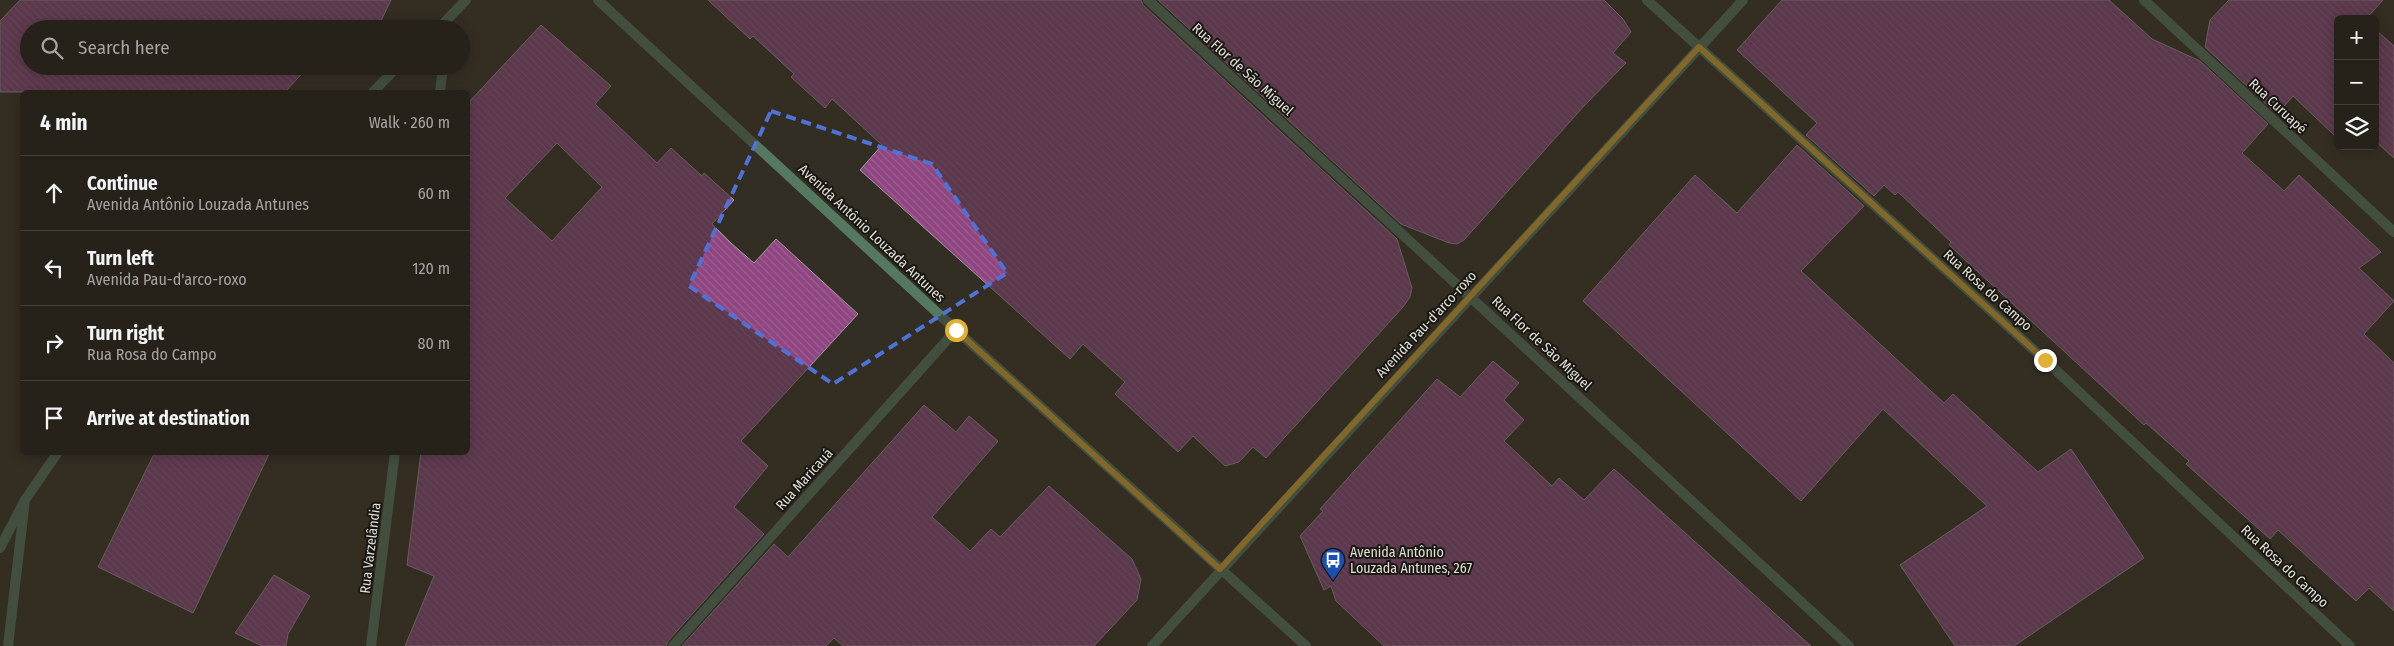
<!DOCTYPE html>
<meta charset="utf-8">
<style>
body{margin:0;font-family:"Fira Sans Condensed",sans-serif;background:#322f27;color:#f1f3f6}
.controls{position:absolute;right:15px;top:15px;display:grid;overflow:hidden;border-radius:8px;box-shadow:0 2px 12px #0003}
.controls button{width:45px;height:45px;display:grid;place-items:center;padding:0;border:0;border-bottom:1px solid #423f39;background:#26221a;color:#f1f3f6;font:25px sans-serif}
.stop{position:absolute;width:15px;height:15px;margin:-11px;border:4px solid #dfb034;border-radius:50%;background:#fff}
.stop.end{background:#dfb034;border-color:#fff;box-shadow:0 1px 5px #0008}
.list{margin:0;padding:0;list-style:none}
h2{display:flex;justify-content:space-between;align-items:center;height:65px;margin:0;padding:0 20px;font-size:21px}
h2 small{font-size:16px;font-weight:400;color:#a4a4a2}
.list li{display:grid;grid-template-columns:32px 1fr auto;gap:15px;align-items:center;box-sizing:border-box;height:75px;padding:0 20px;border-top:1px solid #423f39}
.list b{display:block;font-size:19px;white-space:nowrap}
.list p{margin:0;font-size:16px;white-space:nowrap;color:#a4a4a2}
.list em{font-size:16px;font-style:normal;color:#a4a4a2}
.icon{flex:none;width:28px;height:28px;fill:none;stroke:currentColor;stroke-width:2;stroke-linecap:round;stroke-linejoin:round}
.map{position:relative;flex:none;width:2394px;height:646px;overflow:hidden}
.search{position:absolute;background:#26221a;box-shadow:0 2px 12px #0003;left:20px;top:20px;width:450px;height:55px;display:flex;align-items:center;gap:12px;box-sizing:border-box;padding:0 18px;border-radius:28px;color:#a4a4a2;font-size:19px}
.panel{position:absolute;background:#26221a;box-shadow:0 2px 12px #0003;left:20px;top:90px;width:450px;height:365px;border-radius:8px}
.map>svg:first-child{display:block}
.building{fill:url(#building-back-hatch);stroke:#a497a1;fill-rule:evenodd}
.lines{fill:none;stroke-linecap:round;stroke-linejoin:round}
.street{stroke:#547860;stroke-width:10}
.route{stroke:#dfb034;stroke-width:6}
.marked{fill:none;stroke:#4e72d8;stroke-width:4;stroke-dasharray:10 6;stroke-linejoin:round}
.labels{text-anchor:middle;stroke-width:4;stroke-linejoin:round;paint-order:stroke}
.street-label{font-size:14px;fill:#e1ded6;stroke:#191712}
.poi-label{font-size:14px;fill:#e1ded6;stroke:#191712;text-anchor:start}
</style>
<div class="map">
<svg width="2394" height="646" viewBox="0 0 2394 646">
<defs>
<pattern id="building-back-hatch" width="6" height="6" patternUnits="userSpaceOnUse" patternTransform="scale(1.25)"><rect width="6" height="6" fill="#8e4580"/><path d="M-1 5l2 2M0 0l6 6M5-1l2 2" fill="none" stroke="#9e5f91"/></pattern>
</defs>
<rect width="100%" height="100%" fill="#332e23"/>
<path class="building" d="M20 0H391L377 29H29V66H309L285 92H0V21Z
M708 0H1141L1143 5 1397 239 1412 288 1410 297 1403 307 1266 458 1253 447 1239 462 1225 466 1193 436 1178 452 1115 394 1125 382 1083 344 1070 359 860 170 882 145 832 99 825 108 791 77 794 74 753 36 750 39Z
M1158 0H1604L1623 19 1631 32 1613 53 1626 63 1584 106 1464 240 1457 244 1449 243 1401 224Z
M1782 0H2109L2152 39 2200 61 2268 124 2242 153 2284 191 2299 175 2381 252 2359 268 2394 301 2364 334 2394 363V611L2369 588 2356 601 2278 530 2270 539 2186 464 2189 461 2146 423 2144 425 1949 245 1951 242 1898 192 1895 195 1884 185 1874 196 1806 135 1817 123 1737 50Z
M2229 0H2383L2366 19H2338V131L2334 135 2293 96 2277 114 2205 47 2210 20Z
M541 25 611 86 595 104 657 163 671 148 702 176 704 173 734 200 712 224 732 244 754 263 776 239 858 314 741 441 768 466 734 507 764 534 668 641 666 646H405L434 576 407 565 421 452H468V103ZM557 143 602 187 552 241 505 198Z
M2375 29 2394 46V158L2375 141Z
M332 66H347L340 74Z
M1797 145 1864 206 1801 271 1944 403 1953 394 2038 472 2071 449 2144 558 2014 646H1955L1900 565 1987 506 1883 409 1801 501 1583 301 1695 175 1737 213Z
M1493 361 1519 383 1504 400 1524 420 1504 441 1552 486 1559 478 1584 500 1614 469 1811 646H1384L1336 601 1331 586 1324 590 1300 536 1323 511 1320 509 1437 379 1460 397Z
M924 405 956 432 969 416 998 441 932 517 970 551 991 529 1000 537 1049 486 1132 559 1141 579 1137 600 1094 646H843L834 638 826 646H682L774 544 788 557Z
M155 452H270L193 613 98 567Z
M274 575 310 596 288 634 286 646H262L235 633Z"/>
<g class="lines">
<path class="street" d="M598 0 956 330 1306 646
M1148 0 1849 646
M1647 0 2045 360 2350 646
M2144 0 2394 232
M438 29 466 0
M373 92 398 66
M440 92 443 66
M0 548 25 500 58 452
M8 646 25 500
M371 646 395 452
M673 646 956 330
M1152 646 1743 0"/>
</g>
<g class="lines">
<path class="route" d="M956 330 1220 569 1699 47 2045 360"/>
</g>
<path d="M0 0H2394V646H0ZM771 111 932 164 1007 273 833 384 689 286Z" fill="#332e23" fill-opacity=".55" fill-rule="evenodd"/>
<path class="marked" d="M771 111 932 164 1007 273 833 384 689 286Z"/>
<defs>
<g id="bus-pin" transform="scale(1.25)"><path d="M0 17L-7.5 6A9.5 9.5 0 1 1 7.5 6Z" fill="#1a4fb4" stroke="#191712"/><path d="M-5-6H5V4H4V6H2V4H-2V6H-4V4H-5ZM-3.5-4V0h7V-4ZM-3.5 1.2v1.5H-2V1.2ZM2 1.2v1.5H3.5V1.2Z" fill="#fff"/></g>
</defs>
<g fill-rule="evenodd">
<use href="#bus-pin" x="1333" y="560"/>
</g>
<g class="labels">
<g class="street-label">
<text transform="translate(1243 69) rotate(42)" y="5">Rua Flor de São Miguel</text>
<text transform="translate(2278 106) rotate(43)" y="5">Rua Curuapé</text>
<text transform="translate(872 233) rotate(43)" y="5">Avenida Antônio Louzada Antunes</text>
<text transform="translate(1988 290) rotate(42)" y="5">Rua Rosa do Campo</text>
<text transform="translate(1426 324) rotate(-47)" y="5">Avenida Pau-d'arco-roxo</text>
<text transform="translate(1542 343) rotate(43)" y="5">Rua Flor de São Miguel</text>
<text transform="translate(804 479) rotate(-48)" y="5">Rua Maricauá</text>
<text transform="translate(370 548) rotate(-83)" y="5">Rua Varzelândia</text>
<text transform="translate(2285 566) rotate(43)" y="5">Rua Rosa do Campo</text>
</g>
<g class="poi-label">
<text x="1350" y="557">Avenida Antônio<tspan x="1350" dy="16">Louzada Antunes, 267</tspan></text>
</g>
</g>
</svg>
<div class="controls">
<button>+</button>
<button>−</button>
<button><svg class="icon" aria-label="layers" viewBox="0 0 24 24"><path d="M12 4l9 5-9 5-9-5zM3 14l9 5 9-5"/></svg></button>
</div>
<div class="stop" style="left:956px;top:330px"></div>
<div class="stop end" style="left:2045px;top:360px"></div>
<div class="search"><svg class="icon" aria-label="search" viewBox="0 0 24 24"><circle cx="10" cy="10" r="6"/><path d="M15 15l6 6"/></svg>Search here</div>
<section class="panel">
<h2>4 min<small>Walk · 260 m</small></h2>
<ul class="list">
<li><svg class="icon" aria-label="ahead" viewBox="0 0 24 24"><path d="M12 20V5M6 11l6-6 6 6"/></svg><div><b>Continue</b><p>Avenida Antônio Louzada Antunes</p></div><em>60 m</em></li>
<li><svg class="icon" aria-label="left" viewBox="0 0 24 24"><path d="M17 20v-9H6M10 6l-5 5 5 5"/></svg><div><b>Turn left</b><p>Avenida Pau-d'arco-roxo</p></div><em>120 m</em></li>
<li><svg class="icon" aria-label="right" viewBox="0 0 24 24"><path d="M7 20v-9h11M14 6l5 5-5 5"/></svg><div><b>Turn right</b><p>Rua Rosa do Campo</p></div><em>80 m</em></li>
<li><svg class="icon" aria-label="arrive" viewBox="0 0 24 24"><path d="M6 21V4h12l-3 4 3 4H6"/></svg><div><b>Arrive at destination</b></div></li>
</ul>
</section>
</div>
